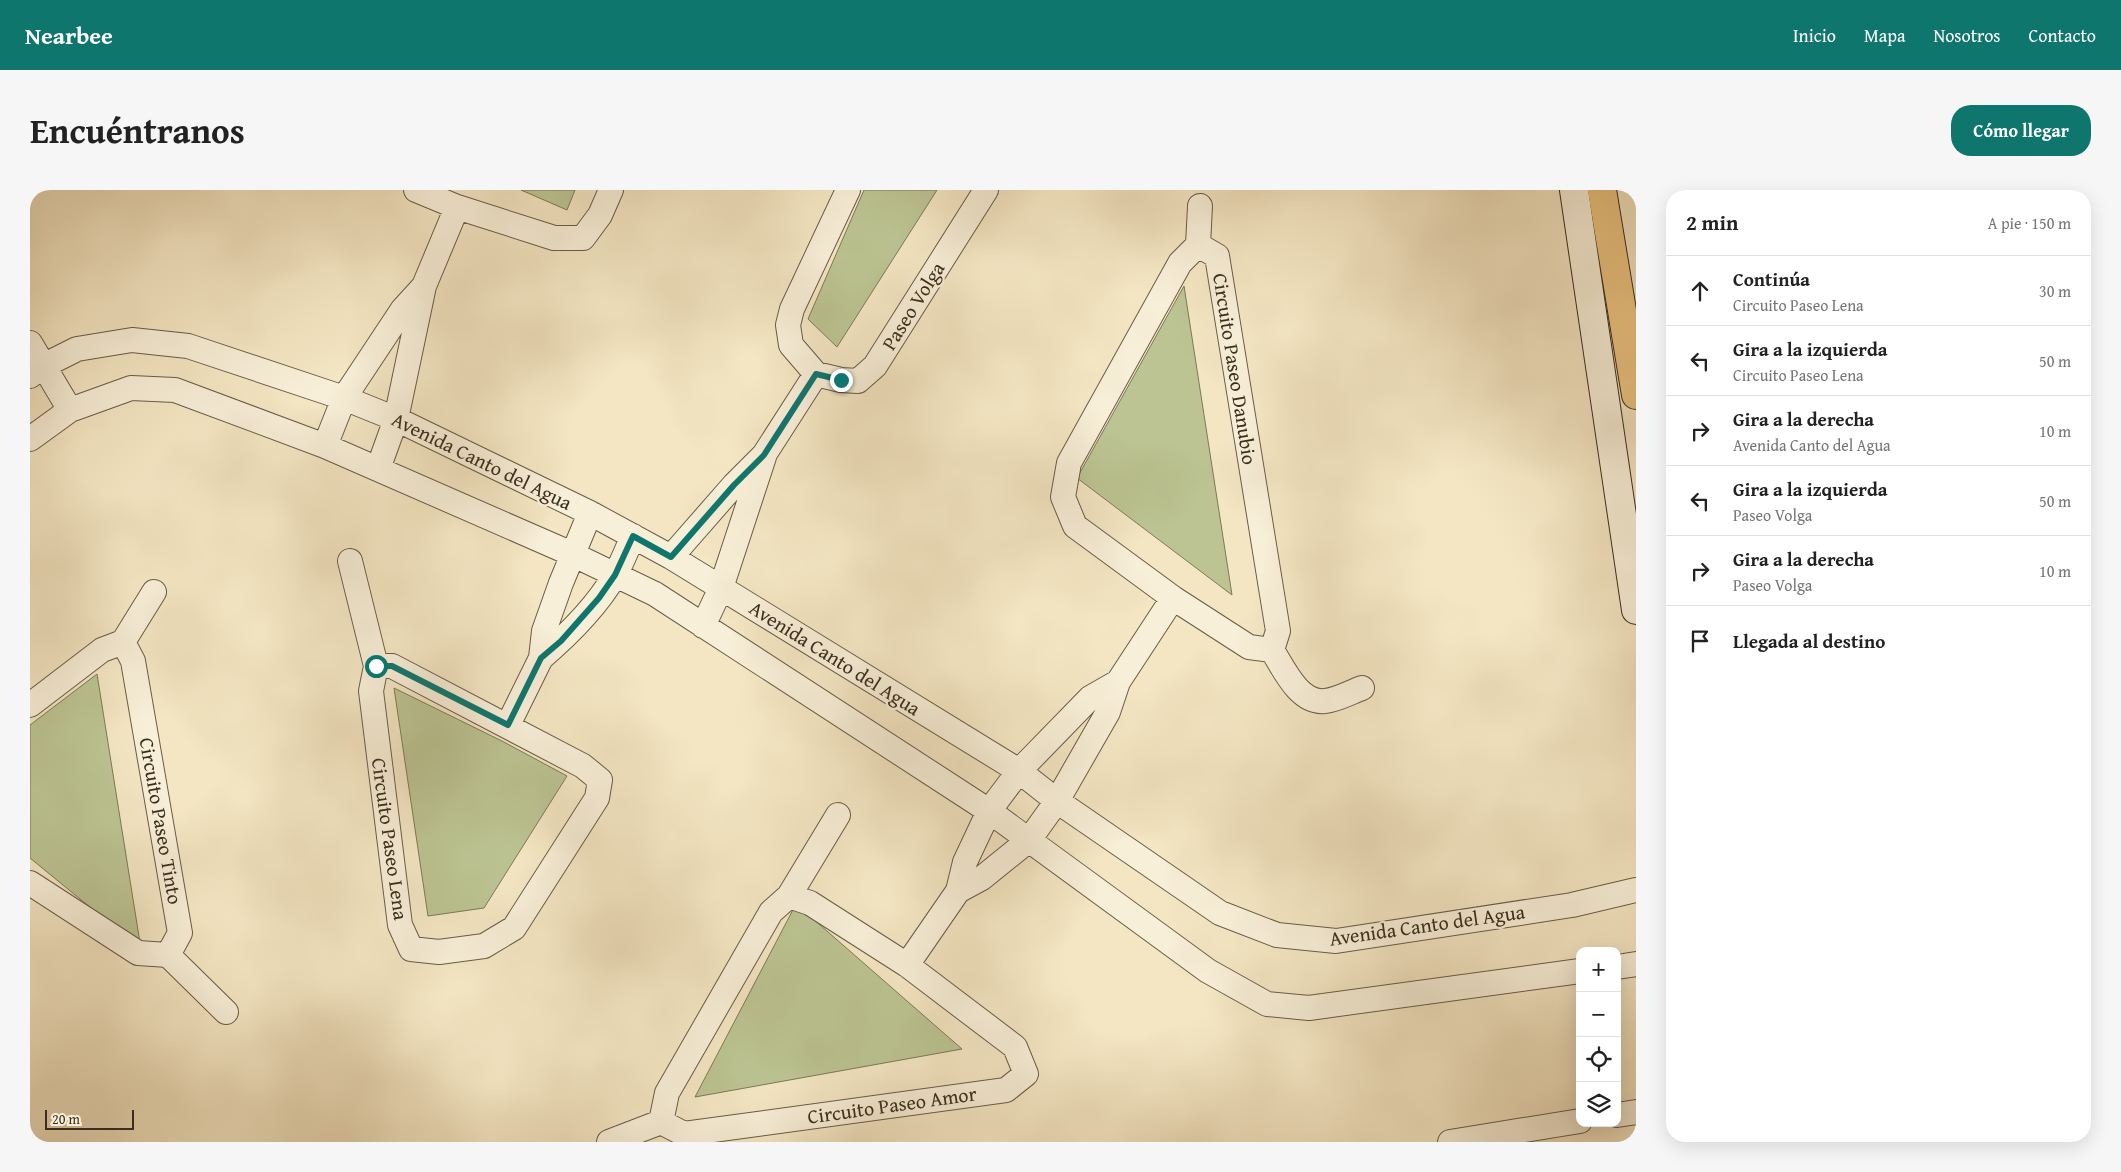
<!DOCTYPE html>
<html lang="es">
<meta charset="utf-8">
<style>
body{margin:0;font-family:"Gentium Book Plus",serif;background:#f6f6f6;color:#222}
.controls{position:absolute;right:15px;bottom:15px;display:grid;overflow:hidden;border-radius:10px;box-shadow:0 5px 20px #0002}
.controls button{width:45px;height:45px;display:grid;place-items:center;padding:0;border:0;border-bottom:1px solid #e0e0e0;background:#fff;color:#222;font:25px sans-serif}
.scale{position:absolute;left:15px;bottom:12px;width:89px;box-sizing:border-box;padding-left:5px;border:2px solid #3b2e1e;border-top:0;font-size:14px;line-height:18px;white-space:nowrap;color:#3b2e1e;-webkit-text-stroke:4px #f8efd8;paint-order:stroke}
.stop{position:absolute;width:15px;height:15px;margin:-11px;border:4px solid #0f766e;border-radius:50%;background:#fff}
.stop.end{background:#0f766e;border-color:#fff;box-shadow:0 1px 5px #0008}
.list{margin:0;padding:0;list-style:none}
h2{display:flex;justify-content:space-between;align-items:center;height:65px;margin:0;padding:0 20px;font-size:21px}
h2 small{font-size:16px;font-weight:400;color:#767676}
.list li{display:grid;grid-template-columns:32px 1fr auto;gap:15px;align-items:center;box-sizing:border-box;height:70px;padding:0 20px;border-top:1px solid #e0e0e0}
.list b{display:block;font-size:19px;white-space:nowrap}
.list p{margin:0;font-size:16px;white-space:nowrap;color:#767676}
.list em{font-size:16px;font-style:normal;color:#767676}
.icon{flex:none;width:28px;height:28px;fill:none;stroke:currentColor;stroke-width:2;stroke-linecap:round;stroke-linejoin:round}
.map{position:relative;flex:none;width:1606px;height:952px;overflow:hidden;border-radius:20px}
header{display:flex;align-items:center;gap:30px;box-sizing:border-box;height:70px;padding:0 25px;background:#0f766e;color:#fff}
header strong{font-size:24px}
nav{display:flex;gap:28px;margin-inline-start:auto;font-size:18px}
.intro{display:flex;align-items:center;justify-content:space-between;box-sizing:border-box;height:120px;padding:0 30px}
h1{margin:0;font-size:35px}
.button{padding:12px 22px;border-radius:20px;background:#0f766e;color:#fff;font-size:18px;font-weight:700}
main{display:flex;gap:30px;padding:0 30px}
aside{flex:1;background:#fff;border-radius:20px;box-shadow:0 5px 20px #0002}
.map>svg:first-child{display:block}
.green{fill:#bcc493;stroke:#7c7958}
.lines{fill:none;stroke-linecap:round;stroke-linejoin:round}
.street-casing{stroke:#695c47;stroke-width:26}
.secondary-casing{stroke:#3b2e1e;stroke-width:30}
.primary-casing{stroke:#3b2e1e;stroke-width:30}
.street{stroke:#f8efd8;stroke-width:24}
.secondary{stroke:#f8efd8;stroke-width:28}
.primary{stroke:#eac382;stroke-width:28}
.route{stroke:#0f766e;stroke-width:6}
.labels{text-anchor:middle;stroke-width:4.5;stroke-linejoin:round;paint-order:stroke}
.street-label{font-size:20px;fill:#3b2e1e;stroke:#f8efd8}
</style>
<header>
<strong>Nearbee</strong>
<nav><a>Inicio</a><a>Mapa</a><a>Nosotros</a><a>Contacto</a></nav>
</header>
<div class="intro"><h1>Encuéntranos</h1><a class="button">Cómo llegar</a></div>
<main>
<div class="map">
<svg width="1606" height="952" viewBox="0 0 1606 952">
<rect width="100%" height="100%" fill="#f4e6c3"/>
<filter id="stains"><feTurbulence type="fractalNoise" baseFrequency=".004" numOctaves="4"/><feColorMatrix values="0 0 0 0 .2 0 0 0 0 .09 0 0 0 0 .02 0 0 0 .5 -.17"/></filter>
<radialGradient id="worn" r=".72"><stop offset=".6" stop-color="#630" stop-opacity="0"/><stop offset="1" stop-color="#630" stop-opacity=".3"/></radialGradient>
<path class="green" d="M491 0H545L537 20Z
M834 0H907L807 157 778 129Z
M1154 96 1202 405 1047 288Z
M67 484 111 759 0 668V535Z
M364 498 472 551 537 586 454 718 398 726Z
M766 714 932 859 665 907Z"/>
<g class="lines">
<g class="street-casing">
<path id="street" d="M386 0 427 17 524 48H553L570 25 581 0
M818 0 762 119 758 135 761 155 786 184 811 190 828 191 845 176 956 0
M1168 55 1150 73 1039 273 1033 307 1045 336 1143 408 1219 457 1242 460
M1168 55 1187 66 1248 441 1242 460
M1168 55 1170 16
M0 153 40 220
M0 186 13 176 47 159 102 150 158 156 314 208 366 229 560 323 641 367 989 581 1027 611 1190 723 1247 745 1306 751 1542 715 1606 700
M0 249 40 220 101 198 145 200 295 256 542 364 625 404 959 621 1178 781 1237 814 1279 818 1550 781
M295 256 314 208 373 119 394 96
M348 279 366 229 394 96 427 17
M641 367 704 295 734 265 786 184
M320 371 346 476 341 501 370 735 381 759 409 762 454 756 484 738 567 608 570 590 553 576 362 476H346
M673 436 691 398 734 267
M93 452 103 471 150 743 138 765
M93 452 124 402
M1242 460C1254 479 1269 514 1295 511 1307 510 1321 502 1332 498
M511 468C538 445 567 416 585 385 592 373 597 359 603 346
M0 515 72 460 93 452
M478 535 511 468 514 441 531 393 560 323
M0 693 108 763 138 765
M928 701 952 688 999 650 1027 611 1078 522 1088 492 1143 408
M138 765 196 822
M877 775 928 701 935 672 959 621 989 581 1060 508 1088 492
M1587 777 1606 774
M1587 925 1606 922
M631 932 654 944 976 900 996 884 985 857 877 775 780 713 759 706
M631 932 637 903 741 722 759 706 808 625
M579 952 631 932
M1420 952 1550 931"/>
</g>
<g class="secondary-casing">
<path id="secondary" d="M1544 0 1606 420"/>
</g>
<g class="primary-casing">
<path id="primary" d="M1572 0 1606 205"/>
</g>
<use href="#street" class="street"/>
<use href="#secondary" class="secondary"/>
<use href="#primary" class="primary"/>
</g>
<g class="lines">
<path class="route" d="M346 476H362L478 535 511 468 531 451 569 408 585 385 603 346 641 367 704 295 734 265 786 184 811 190"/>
</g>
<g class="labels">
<g class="street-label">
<text transform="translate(883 116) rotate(-58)" y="7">Paseo Volga</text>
<text transform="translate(1205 179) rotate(81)" y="7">Circuito Paseo Danubio</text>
<text transform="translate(452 271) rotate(26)" y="7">Avenida Canto del Agua</text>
<text transform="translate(805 468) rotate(32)" y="7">Avenida Canto del Agua</text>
<text transform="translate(131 631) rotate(80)" y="7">Circuito Paseo Tinto</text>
<text transform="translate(360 649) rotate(82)" y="7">Circuito Paseo Lena</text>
<text transform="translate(1397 735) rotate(-8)" y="7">Avenida Canto del Agua</text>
<text transform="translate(862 915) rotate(-8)" y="7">Circuito Paseo Amor</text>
</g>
</g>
<rect width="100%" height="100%" filter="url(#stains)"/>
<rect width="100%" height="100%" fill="url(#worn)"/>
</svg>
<div class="controls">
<button>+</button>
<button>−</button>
<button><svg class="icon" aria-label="locate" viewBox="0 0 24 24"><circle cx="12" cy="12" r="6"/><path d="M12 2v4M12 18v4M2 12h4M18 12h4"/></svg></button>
<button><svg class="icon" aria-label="layers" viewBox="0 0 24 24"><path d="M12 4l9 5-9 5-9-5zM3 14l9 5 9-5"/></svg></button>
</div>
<div class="scale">20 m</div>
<div class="stop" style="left:346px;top:476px"></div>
<div class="stop end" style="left:811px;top:190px"></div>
</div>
<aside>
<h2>2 min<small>A pie · 150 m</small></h2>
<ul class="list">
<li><svg class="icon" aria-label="ahead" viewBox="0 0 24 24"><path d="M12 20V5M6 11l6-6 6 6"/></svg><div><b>Continúa</b><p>Circuito Paseo Lena</p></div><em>30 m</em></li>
<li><svg class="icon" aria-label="left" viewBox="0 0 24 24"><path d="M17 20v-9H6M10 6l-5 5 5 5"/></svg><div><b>Gira a la izquierda</b><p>Circuito Paseo Lena</p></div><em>50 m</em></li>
<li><svg class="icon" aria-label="right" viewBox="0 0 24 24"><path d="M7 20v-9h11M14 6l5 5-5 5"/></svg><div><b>Gira a la derecha</b><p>Avenida Canto del Agua</p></div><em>10 m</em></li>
<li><svg class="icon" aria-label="left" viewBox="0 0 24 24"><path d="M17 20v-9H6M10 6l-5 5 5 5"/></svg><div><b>Gira a la izquierda</b><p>Paseo Volga</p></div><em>50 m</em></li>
<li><svg class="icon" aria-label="right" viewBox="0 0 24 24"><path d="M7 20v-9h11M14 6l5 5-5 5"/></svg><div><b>Gira a la derecha</b><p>Paseo Volga</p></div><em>10 m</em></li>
<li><svg class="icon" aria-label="arrive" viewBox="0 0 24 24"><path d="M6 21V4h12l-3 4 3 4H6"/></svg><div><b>Llegada al destino</b></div></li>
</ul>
</aside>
</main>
